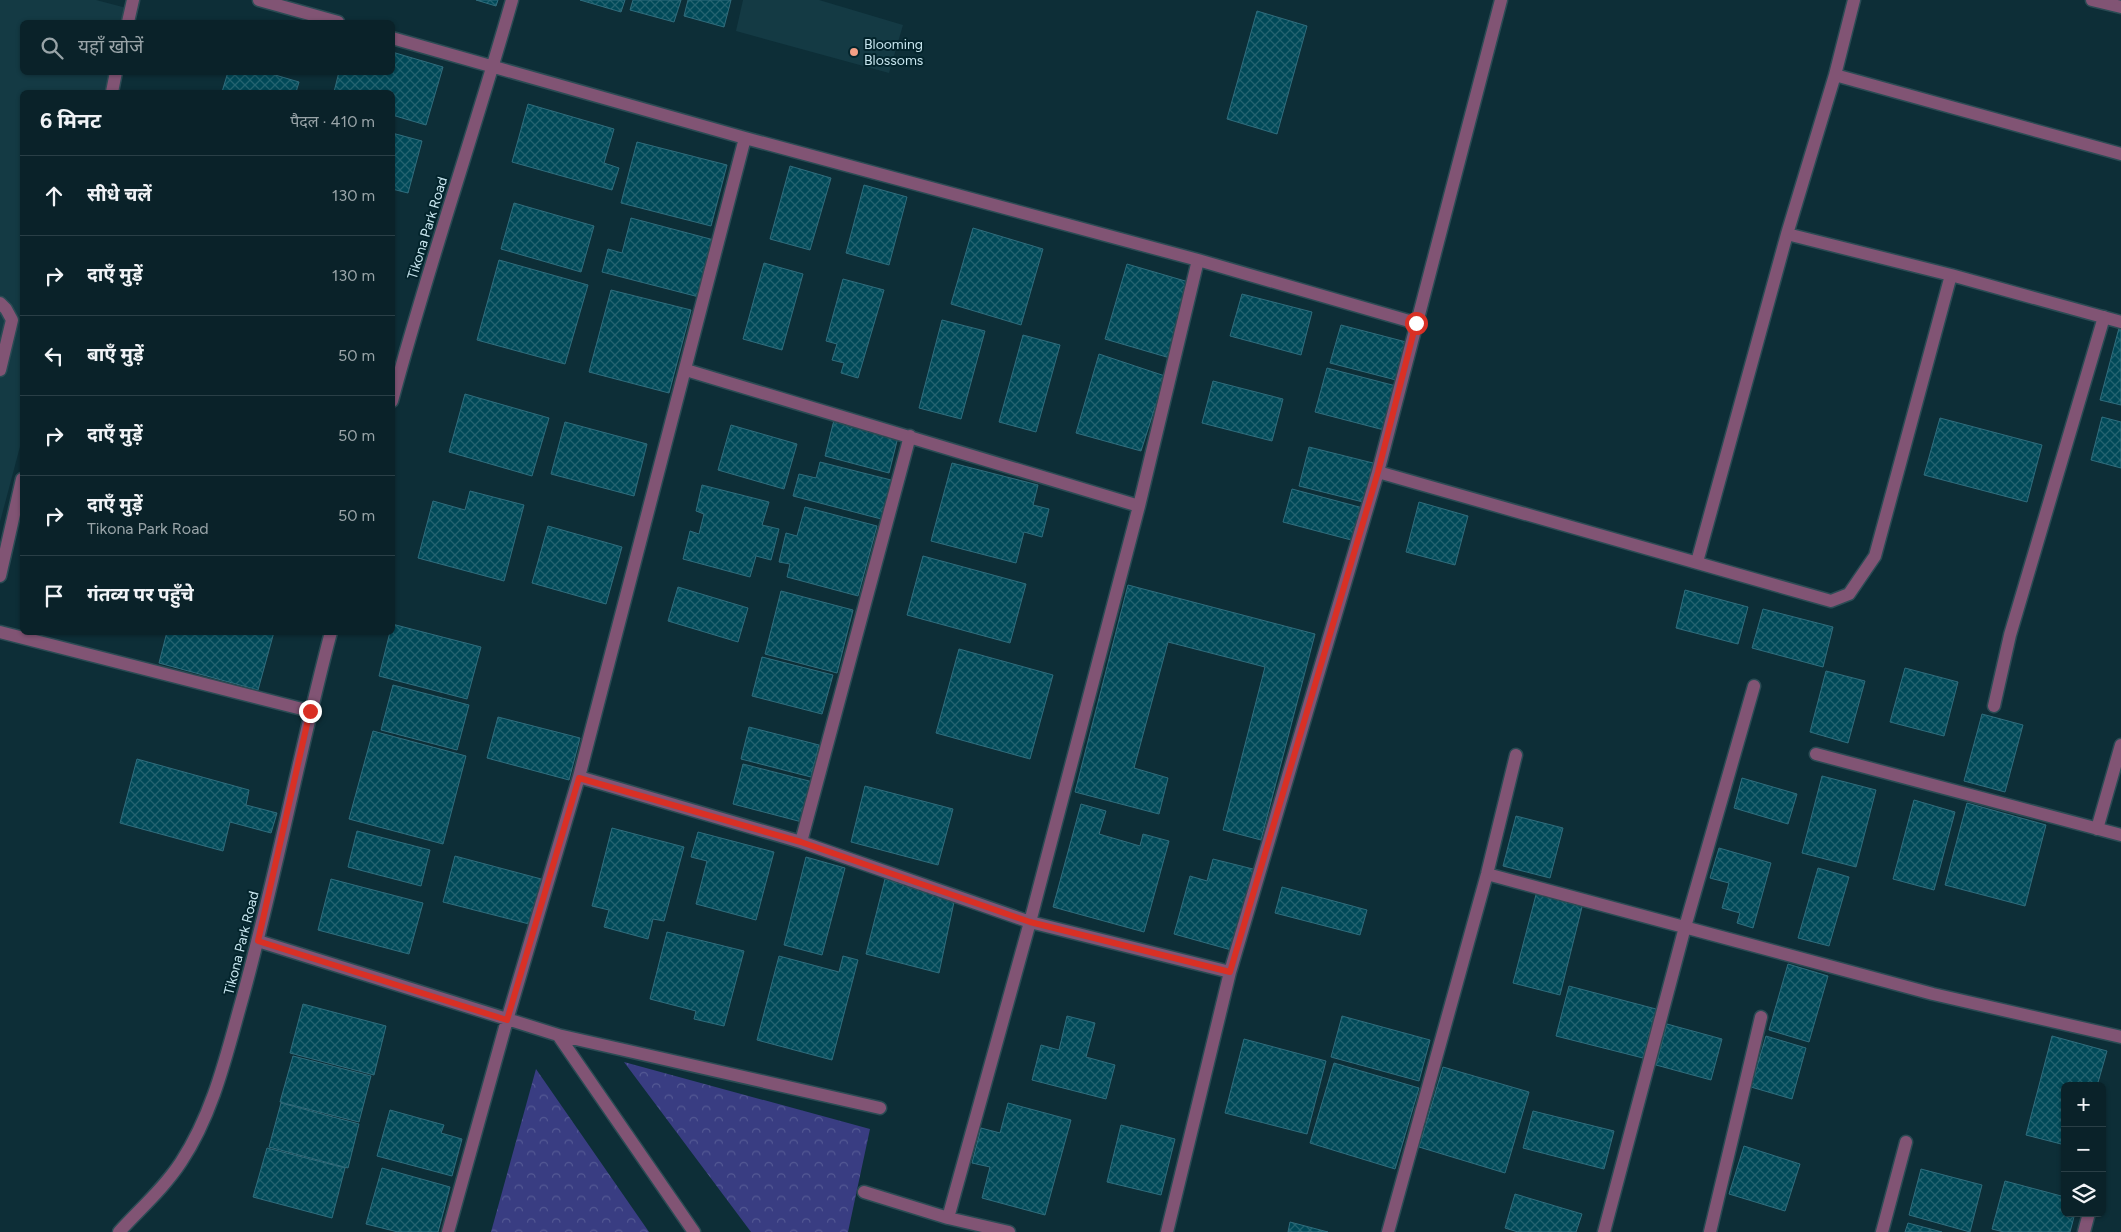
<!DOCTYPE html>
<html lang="hi">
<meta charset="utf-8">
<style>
body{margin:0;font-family:Figtree,"Noto Sans Devanagari",sans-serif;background:#132a31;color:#f1f3f6}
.controls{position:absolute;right:15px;bottom:15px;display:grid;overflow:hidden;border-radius:8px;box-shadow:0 1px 4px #0004}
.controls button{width:45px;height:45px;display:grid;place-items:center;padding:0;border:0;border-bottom:1px solid #2a3f46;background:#0a2229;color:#f1f3f6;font:25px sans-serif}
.stop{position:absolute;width:15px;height:15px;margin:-11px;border:4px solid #d93025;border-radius:50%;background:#fff}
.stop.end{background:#d93025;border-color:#fff;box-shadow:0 1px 5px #0008}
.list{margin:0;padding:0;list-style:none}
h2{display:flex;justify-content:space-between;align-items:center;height:65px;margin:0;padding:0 20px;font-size:21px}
h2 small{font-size:16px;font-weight:400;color:#99a4a8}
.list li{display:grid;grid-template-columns:32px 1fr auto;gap:15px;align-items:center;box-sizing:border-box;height:80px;padding:0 20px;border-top:1px solid #2a3f46}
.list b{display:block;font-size:19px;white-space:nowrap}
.list p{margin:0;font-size:16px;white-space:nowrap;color:#99a4a8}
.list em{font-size:16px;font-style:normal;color:#99a4a8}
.icon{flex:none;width:28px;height:28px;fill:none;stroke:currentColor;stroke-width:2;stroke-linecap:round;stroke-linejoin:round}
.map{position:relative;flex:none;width:2121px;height:1232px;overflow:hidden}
.search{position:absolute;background:#0a2229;box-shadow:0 1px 4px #0004;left:20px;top:20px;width:375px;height:55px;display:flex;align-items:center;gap:12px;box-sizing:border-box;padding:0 18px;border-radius:8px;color:#99a4a8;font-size:19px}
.panel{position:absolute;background:#0a2229;box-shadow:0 1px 4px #0004;left:20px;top:90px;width:375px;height:545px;border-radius:8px}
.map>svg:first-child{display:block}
.built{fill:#143a44}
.park{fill:url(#park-crowns)}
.building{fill:url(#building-cross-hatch);stroke:#306d7d}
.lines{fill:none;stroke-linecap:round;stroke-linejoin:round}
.lane-casing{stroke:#2b4b54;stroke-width:15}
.street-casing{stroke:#2b4b54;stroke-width:15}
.lane{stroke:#815474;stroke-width:12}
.street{stroke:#815474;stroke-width:12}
.route{stroke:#d93025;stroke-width:6}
.poi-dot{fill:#f39f85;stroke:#03242c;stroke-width:2}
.labels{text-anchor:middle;stroke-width:4;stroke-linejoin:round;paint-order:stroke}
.poi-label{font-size:14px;fill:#c8e6ef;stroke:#03242c;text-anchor:start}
.street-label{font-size:14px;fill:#c8e6ef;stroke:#03242c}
</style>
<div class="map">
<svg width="2121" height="1232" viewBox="0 0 2121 1232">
<defs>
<pattern id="park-crowns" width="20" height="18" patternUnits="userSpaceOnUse" patternTransform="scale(1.25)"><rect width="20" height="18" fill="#393d82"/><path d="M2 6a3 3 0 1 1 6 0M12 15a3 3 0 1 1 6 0" fill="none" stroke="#545994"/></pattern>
<pattern id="building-cross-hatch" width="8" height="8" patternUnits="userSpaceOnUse" patternTransform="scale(1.25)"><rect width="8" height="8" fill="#004958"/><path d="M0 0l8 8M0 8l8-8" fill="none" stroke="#246370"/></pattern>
</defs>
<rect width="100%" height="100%" fill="#0d2e37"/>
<path class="built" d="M0 0H96L138 11 135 22H22V72L121 73 116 92H22V439L0 522Z
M743 0H819L903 25 889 73 736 31Z"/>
<path class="park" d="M624 1062 870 1129 848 1232H751Z
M536 1069 649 1232H491Z"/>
<path class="building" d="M476 0H498L496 6Z
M580 0H625L621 12Z
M633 0H681L674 22 630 10Z
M688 0H731L724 27 684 16Z
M1257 11 1307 26 1277 134 1227 119Z
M392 52 443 67 426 125 392 115V92H334L339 72H392Z
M228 72H265L299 82 296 92H222Z
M528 104 614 129 604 163 619 168 612 190 512 162Z
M392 133 422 141 408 193 392 189Z
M637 142 727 165 711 226 621 203Z
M790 166 831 178 810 250 770 239Z
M864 185 907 197 889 265 846 253Z
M514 203 594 226 581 272 501 249Z
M631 218 714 240 699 297 602 272 608 249 622 253Z
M973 228 1043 249 1021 325 951 304Z
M499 260 588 285 565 364 477 340Z
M764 263 803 274 782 350 743 339Z
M1127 264 1192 283 1170 358 1105 339Z
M843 279 884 290 858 378 841 373 844 363 832 360 837 344 826 341Z
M611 290 691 310 669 393 589 372Z
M1242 294 1312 312 1301 355 1230 336Z
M942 320 985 331 961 419 919 408Z
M1341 325 1410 343 1400 381 1330 363Z
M2119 328 2121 329V405L2100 400Z
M1023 335 1060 345 1036 432 999 422Z
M1099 354 1165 376 1141 451 1076 433Z
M1327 368 1396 386 1384 430 1315 412Z
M1213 381 1283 399 1272 441 1202 423Z
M465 394 549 418 532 476 449 452Z
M2102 417 2121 422V468L2091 460Z
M1940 418 2042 445 2027 502 1924 475Z
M834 420 898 437 889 473 825 456Z
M565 422 647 444 634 496 551 474Z
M731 425 797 444 784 489 718 470Z
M1309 447 1373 463 1363 502 1299 486Z
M820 462 895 481 885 520 793 496 799 474 816 478Z
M952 463 1038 485 1033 505 1049 509 1042 537 1024 532 1016 563 931 541Z
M702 485 769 502 762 525 779 529 771 560 756 556 750 577 683 559 690 531 699 534 704 514 696 511Z
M1292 489 1363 508 1355 541 1283 522Z
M470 491 524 505 504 581 418 558 433 501 465 510Z
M1419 502 1468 516 1455 565 1406 552Z
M805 507 877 526 858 596 787 577 790 564 779 562 786 533 797 536Z
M548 526 622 547 606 604 532 583Z
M923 556 1026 584 1010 643 907 615Z
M1128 585 1315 634 1261 840 1223 830 1265 667 1168 642 1134 768 1168 778 1159 814 1075 792Z
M678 587 748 608 738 642 668 621Z
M1685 590 1748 607 1738 644 1676 628Z
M781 591 853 610 837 673 765 654Z
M1763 609 1833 627 1823 667 1752 648Z
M392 624 481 647 467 699 379 676 390 632H392Z
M167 632H274L258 690 159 663Z
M959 649 1053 675 1030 759 936 733Z
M762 657 833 675 822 714 752 696Z
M1905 668 1958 682 1944 736 1890 722Z
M1826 671 1865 681 1848 743 1810 732Z
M393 685 469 705 457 750 381 730Z
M1982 714 2023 725 2005 792 1964 781Z
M498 717 580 738 569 780 487 758Z
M749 727 819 745 811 777 741 759Z
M373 731 466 756 443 844 349 819Z
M137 759 249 790 246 805 277 813 271 833 230 822 223 851 120 823Z
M743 764 813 782 802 822 733 804Z
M1822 776 1876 790 1856 867 1802 853Z
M1742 778 1797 794 1788 824 1734 808Z
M865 786 953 809 938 865 851 842Z
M1914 800 1955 812 1934 890 1893 879Z
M1967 803 2046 825 2025 906 1945 885Z
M1081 804 1106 811 1099 834 1140 846 1143 834 1169 841 1144 932 1053 907Z
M1516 816 1563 828 1550 878 1503 866Z
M612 828 684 847 664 921 653 919 648 939 604 927 609 910 592 906Z
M357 831 430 850 421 886 348 867Z
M698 832 774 852 756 920 696 904 707 861 691 857Z
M1719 848 1771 863 1753 928 1737 923 1740 913 1722 908 1729 883 1710 878Z
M455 856 545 880 533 925 443 902Z
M806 857 845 868 822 955 784 945Z
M1213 859 1257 870 1235 951 1174 934 1190 876 1207 881Z
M1818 868 1849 877 1829 946 1798 938Z
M331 879 423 903 409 954 318 930Z
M885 879 954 902 939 973 866 954Z
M1282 887 1367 910 1360 935 1275 913Z
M1537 891 1583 903 1560 995 1513 983Z
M667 932 744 951 724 1026 694 1019 696 1011 650 999Z
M779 956 839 972 843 956 858 960 832 1060 757 1040Z
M1788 964 1828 976 1809 1042 1769 1030Z
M1569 986 1656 1009 1643 1058 1556 1036Z
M303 1004 386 1026 374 1075 290 1053Z
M1067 1016 1095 1023 1086 1057 1115 1065 1106 1099 1032 1080 1041 1045 1059 1050Z
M1342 1016 1430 1040 1419 1081 1331 1057Z
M1667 1024 1722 1039 1711 1080 1656 1065Z
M1766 1036 1806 1048 1792 1099 1751 1087Z
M2052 1036 2107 1051 2097 1086H2065V1145L2026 1135Z
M1244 1039 1326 1061 1307 1134 1225 1113Z
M293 1056 371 1076 359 1122 280 1102Z
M1334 1063 1419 1088 1395 1169 1310 1143Z
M1443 1067 1529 1092 1505 1173 1419 1147Z
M281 1103 359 1124 348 1168 269 1147Z
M1008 1103 1071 1120 1045 1215 982 1198 990 1167 972 1163 981 1128 1000 1133Z
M390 1110 444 1125 441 1133 462 1139 452 1176 377 1156Z
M1533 1111 1614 1131 1604 1169 1523 1148Z
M1121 1125 1175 1139 1161 1195 1107 1182Z
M1744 1146 1800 1164 1785 1211 1729 1194Z
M267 1148 345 1168 332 1218 253 1197Z
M382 1168 450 1187 438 1232H398L366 1224Z
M1921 1169 1982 1185 1970 1232 1909 1215Z
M2005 1181 2065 1197V1213H2075L2070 1232H2004L1992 1229Z
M1515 1194 1582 1214 1576 1232H1518L1505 1228Z
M1290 1222 1328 1232H1288Z
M1908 1223 1942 1232H1905Z"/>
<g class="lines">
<g class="lane-casing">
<path id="lane" d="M0 303 6 309 12 320 0 370"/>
</g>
<g class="street-casing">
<path id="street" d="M259 0 338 22
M2092 0 2121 7
M128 22 133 0
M392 38 745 138 1198 260 1416 323
M1835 75 2121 154
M112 92 116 72
M1787 234 1951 275 2121 322
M686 370 1139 506
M392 401C428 266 474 134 512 0
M1378 472 1831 601 1849 594 1875 556 1951 275
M1697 562 1787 234 1835 75 1854 0
M0 576 22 479
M0 632 310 711
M1994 706 2010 635 2104 317
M1816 754 2121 835
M579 777 801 842 1030 922 1230 972
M2097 829 2121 745
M801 842 910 436
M1487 874 1933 994 2121 1037
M258 941 558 1035 880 1108
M558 1035 694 1232
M864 1192 948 1218 1009 1232
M948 1218 1030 922 1139 506 1198 260
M119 1232C140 1209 164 1188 181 1162 214 1112 227 1052 243 996 276 876 299 753 331 632
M448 1232 507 1020 579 777 745 138
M1167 1232 1230 972 1378 472 1501 0
M1388 1232 1487 874 1516 755
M1604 1232 1685 927 1754 686
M1710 1232 1761 1017
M1882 1232 1906 1142
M2084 1232 2089 1213"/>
</g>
<use href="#lane" class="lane"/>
<use href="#street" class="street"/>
</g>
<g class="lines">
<path class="route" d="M310 711 258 941 507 1020 579 778 801 842 1030 922 1230 972 1378 472 1416 323"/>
</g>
<circle class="poi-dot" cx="854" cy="52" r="5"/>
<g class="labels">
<g class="poi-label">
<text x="864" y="49">Blooming<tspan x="864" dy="16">Blossoms</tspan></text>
</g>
<g class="street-label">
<text transform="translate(427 228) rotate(-73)" y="5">Tikona Park Road</text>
<text transform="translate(241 943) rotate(-76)" y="5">Tikona Park Road</text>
</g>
</g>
</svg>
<div class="controls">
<button>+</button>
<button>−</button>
<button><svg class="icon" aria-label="layers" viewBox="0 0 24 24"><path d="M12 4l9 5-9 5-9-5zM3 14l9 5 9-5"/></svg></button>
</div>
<div class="stop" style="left:1416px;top:323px"></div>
<div class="stop end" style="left:310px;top:711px"></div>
<div class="search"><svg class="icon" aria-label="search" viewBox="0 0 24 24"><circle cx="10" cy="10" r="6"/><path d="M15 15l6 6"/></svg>यहाँ खोजें</div>
<section class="panel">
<h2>6 मिनट<small>पैदल · 410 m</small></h2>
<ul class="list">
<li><svg class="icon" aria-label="ahead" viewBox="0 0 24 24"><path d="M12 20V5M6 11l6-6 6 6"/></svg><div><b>सीधे चलें</b></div><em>130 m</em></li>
<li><svg class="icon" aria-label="right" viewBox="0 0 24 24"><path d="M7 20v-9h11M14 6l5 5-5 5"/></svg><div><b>दाएँ मुड़ें</b></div><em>130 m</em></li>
<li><svg class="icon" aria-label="left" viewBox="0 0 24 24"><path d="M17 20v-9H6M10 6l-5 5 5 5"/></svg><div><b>बाएँ मुड़ें</b></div><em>50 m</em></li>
<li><svg class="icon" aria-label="right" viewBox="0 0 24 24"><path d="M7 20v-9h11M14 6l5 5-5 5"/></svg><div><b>दाएँ मुड़ें</b></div><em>50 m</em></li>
<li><svg class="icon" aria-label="right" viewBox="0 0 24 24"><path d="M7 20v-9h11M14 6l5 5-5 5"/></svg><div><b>दाएँ मुड़ें</b><p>Tikona Park Road</p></div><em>50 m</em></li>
<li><svg class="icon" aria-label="arrive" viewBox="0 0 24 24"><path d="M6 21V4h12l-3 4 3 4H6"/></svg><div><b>गंतव्य पर पहुँचे</b></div></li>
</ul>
</section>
</div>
